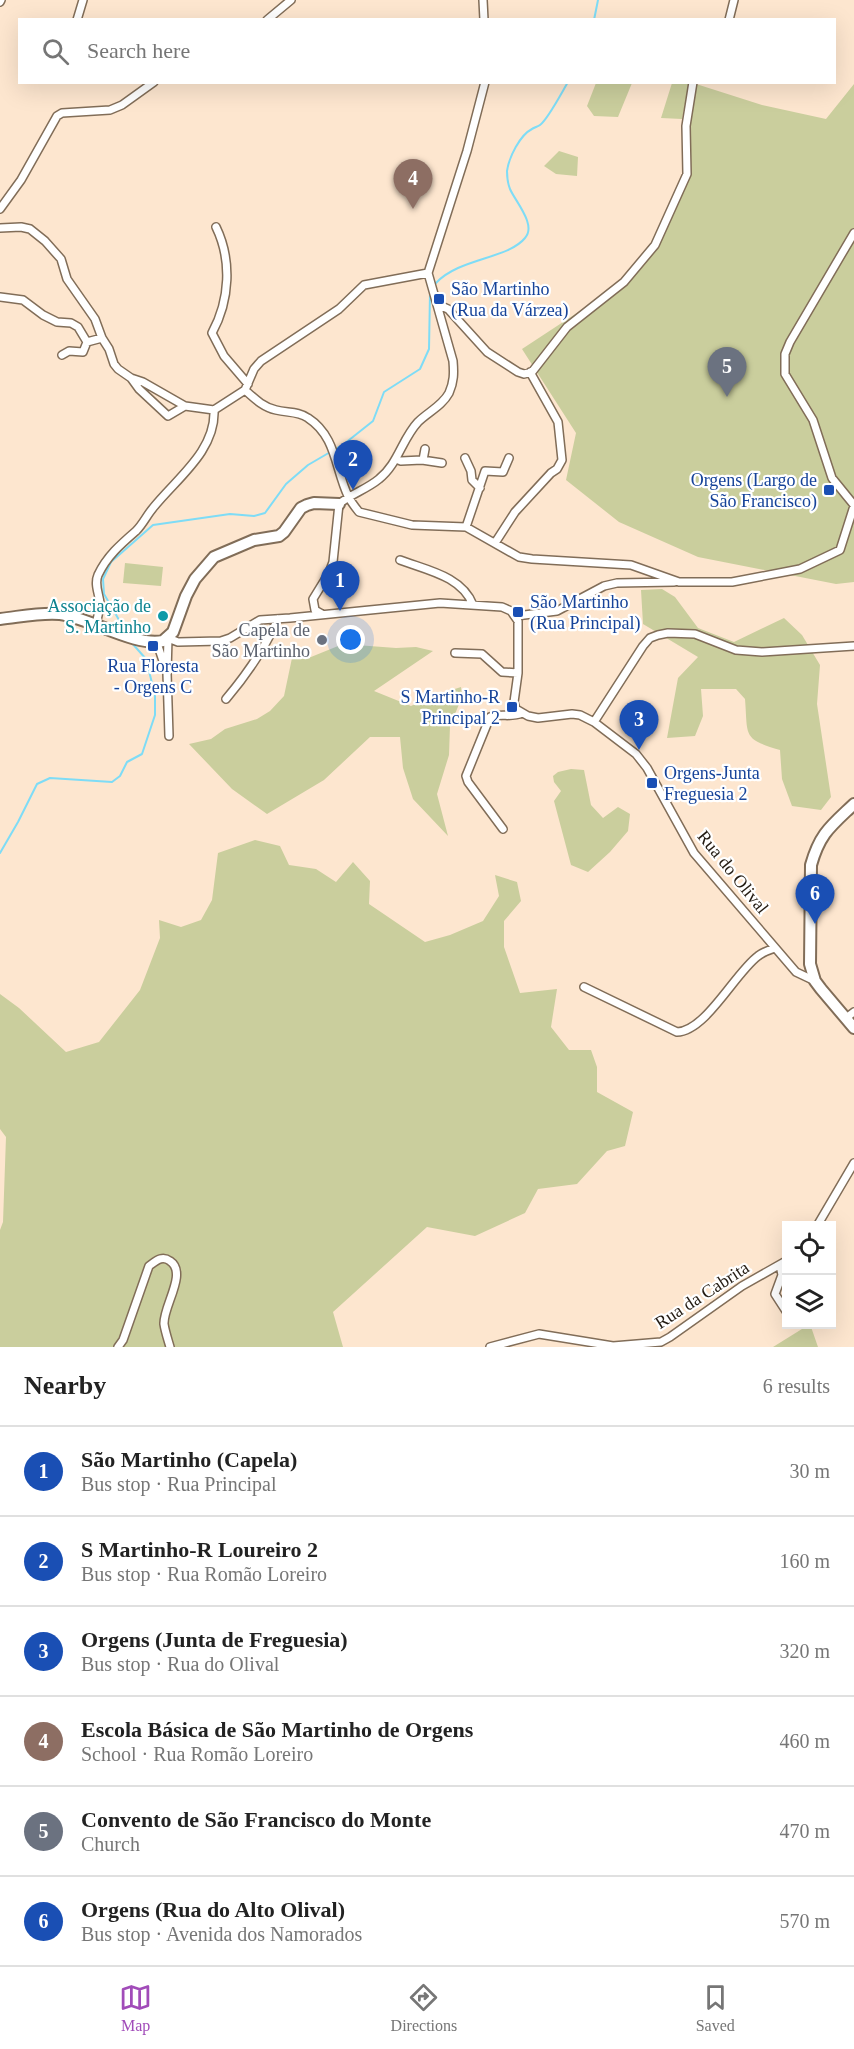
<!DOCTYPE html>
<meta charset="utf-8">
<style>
body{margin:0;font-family:"Times New Roman",serif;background:#f6f6f6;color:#222}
.controls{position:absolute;right:18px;bottom:18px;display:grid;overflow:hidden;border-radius:0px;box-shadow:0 6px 24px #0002}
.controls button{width:54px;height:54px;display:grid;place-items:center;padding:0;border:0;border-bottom:2px solid #e0e0e0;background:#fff;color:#222;font:30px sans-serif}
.you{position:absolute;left:351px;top:640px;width:21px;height:21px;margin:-15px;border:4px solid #fff;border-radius:50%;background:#1a73e8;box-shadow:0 0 0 9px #1a73e833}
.badge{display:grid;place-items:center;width:39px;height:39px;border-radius:50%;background:#a14cb9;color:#fff;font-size:20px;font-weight:700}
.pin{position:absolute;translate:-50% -50px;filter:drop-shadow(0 2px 3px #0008)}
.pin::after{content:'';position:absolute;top:32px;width:21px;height:18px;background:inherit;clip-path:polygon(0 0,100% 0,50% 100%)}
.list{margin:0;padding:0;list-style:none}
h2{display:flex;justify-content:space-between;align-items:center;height:78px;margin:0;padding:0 24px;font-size:26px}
h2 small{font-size:20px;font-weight:400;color:#767676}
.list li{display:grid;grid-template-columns:39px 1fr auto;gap:18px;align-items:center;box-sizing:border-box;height:90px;padding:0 24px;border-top:2px solid #e0e0e0}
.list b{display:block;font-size:22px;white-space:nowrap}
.list p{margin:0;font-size:20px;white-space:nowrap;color:#767676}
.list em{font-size:20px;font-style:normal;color:#767676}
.icon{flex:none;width:33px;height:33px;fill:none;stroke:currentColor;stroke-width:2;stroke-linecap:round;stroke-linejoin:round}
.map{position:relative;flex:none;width:854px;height:1347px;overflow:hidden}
.search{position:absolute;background:#fff;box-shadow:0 6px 24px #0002;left:18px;right:18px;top:18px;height:66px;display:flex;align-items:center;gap:15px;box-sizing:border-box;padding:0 21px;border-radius:0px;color:#767676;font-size:22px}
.sheet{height:618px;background:#fff}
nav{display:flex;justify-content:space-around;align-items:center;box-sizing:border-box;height:84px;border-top:2px solid #e0e0e0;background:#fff;font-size:16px;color:#767676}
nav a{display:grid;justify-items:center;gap:3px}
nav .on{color:#a14cb9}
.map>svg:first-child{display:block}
.green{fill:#cace9d}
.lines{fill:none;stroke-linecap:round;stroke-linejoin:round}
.stream{stroke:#7edcf6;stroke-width:2}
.street-casing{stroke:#816d58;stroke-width:10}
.secondary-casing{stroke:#816d58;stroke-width:14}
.street{stroke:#fff;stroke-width:7}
.secondary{stroke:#fff;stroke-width:10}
.transit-dot{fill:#1a4fb4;stroke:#fff;stroke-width:2}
.culture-dot{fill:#0f9aa8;stroke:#fff;stroke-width:2}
.worship-dot{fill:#6b7280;stroke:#fff;stroke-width:2}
.labels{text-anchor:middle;stroke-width:4.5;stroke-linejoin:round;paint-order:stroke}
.transit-label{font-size:18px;fill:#164399;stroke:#fff;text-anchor:start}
.culture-label{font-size:18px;fill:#0d838f;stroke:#fff;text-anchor:end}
.worship-label{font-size:18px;fill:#5b616d;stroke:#fff;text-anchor:end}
.street-label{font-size:18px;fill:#231b12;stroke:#fff}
</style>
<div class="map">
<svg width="854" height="1347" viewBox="0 0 854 1347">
<rect width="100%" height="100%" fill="#fde6cf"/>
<path class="green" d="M596 83H632L618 117 594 116 587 106Z
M672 83H689L682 119 661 118Z
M693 83 762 105 826 119 854 84V582L836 584 698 557 619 522 566 480 576 433 522 349 624 282 669 216 687 174Z
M559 151 578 157 577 176 556 174 544 166Z
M125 563 163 567 161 586 123 583Z
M662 589 675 597 698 628 734 642 784 618 802 635 820 665 817 704 831 797 821 810 792 806 782 779 780 750C742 739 748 736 745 699L736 689H701L703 716 695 736 667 738 678 678 698 657 643 624 641 590Z
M343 644 396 648 416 647 433 651 374 691 411 706 430 697 461 687 462 697 450 726 449 755 437 794 448 836 413 799 403 768 400 737H370L324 780 267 814 232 789 189 744 211 739 225 729 257 719 270 711 284 696 292 658 311 657Z
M571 769 584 770 591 805 603 818 618 807 630 814 628 831 610 852 588 872 571 865 554 801 561 791 554 782 553 776 558 772Z
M255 840 280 846 289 865 316 869 336 882 353 862 370 881 369 904 425 942 450 935 483 921 499 896 495 875 517 882 521 901 504 921V947L520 993 557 989 551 1027 569 1050H591L597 1067V1092L633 1112 625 1146 607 1151 577 1184 538 1189 525 1213 475 1236 427 1227 333 1312 343 1347H0V1230L3 1222 6 1137 0 1129V994L19 1008 66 1052 99 1042 140 990 160 938 159 920 181 927 201 920 212 900 218 853Z
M810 1324 818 1347H773Z"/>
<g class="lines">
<path class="stream" d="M594 20 598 0
M436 283C459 258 508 259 525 238 537 225 515 201 510 189 508 184 507 176 507 171 509 157 520 135 532 129 533 128 539 126 540 125 548 119 562 92 568 82
M126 632 104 594 103 579 111 562 153 525 230 514 254 516 265 513 286 484 308 465 344 444 373 421 384 392 420 369 429 349 430 293
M0 853 18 822 37 784 50 778 112 782 120 776 127 762 142 754 155 715V695L146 659 131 642"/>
<g class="street-casing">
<path id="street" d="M483 0 484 20
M0 2 1 0
M77 20 83 0
M267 20 291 0
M729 20 734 0
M0 209 21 180 57 116 62 113 110 110 122 105 154 82
M216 227C232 260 230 300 212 333L224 356 248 384
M0 228 21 227 30 229 45 241 61 259 67 279 95 319 102 338 109 349 114 364 118 369 131 378 143 382 185 406 214 410
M854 233 790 342 785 354V374L813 420 832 478 854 505
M0 297 23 300 43 315 57 322 71 323 78 327 87 342 102 338
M437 304 448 309 487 352 518 372 524 374 532 372 567 327 624 282 655 245 687 174 686 126 693 82
M62 355 69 351 83 352 87 342
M131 378 139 389 168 416 185 406
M245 390C255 399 263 407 276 410 288 413 298 411 308 418 336 436 335 468 348 496 351 502 355 507 359 512L412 525 466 527 519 557 532 559 631 565 679 582H732L800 569 840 550 854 506
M214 410 245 390 254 369 261 361 339 309 364 285 428 273
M465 458 471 471 472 480 480 488
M396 459 401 461 422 460 442 463
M423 460 425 449
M466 527 485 471 503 472 509 458
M495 543 515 512 551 473 557 469 562 460 558 422 530 372
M400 560C426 570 462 576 473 605
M322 614 315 610 313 599 329 573 333 562 339 504C351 494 367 489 379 479 398 464 402 439 418 422 428 412 442 406 449 393 454 382 454 373 453 361L428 273 467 151 485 82
M516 616 557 611 604 586 617 583 674 582
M96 625C97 618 100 610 100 603 99 594 94 584 98 575 107 556 121 544 136 531 143 524 147 515 153 508 176 479 216 451 214 410
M157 643 165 667
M455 653 482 654 502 672 518 673
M226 699C248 673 264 650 278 619
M594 722 643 646 650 638 658 635 668 633 695 634 736 650 762 652 854 646
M169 736 167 673 168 638 178 642 221 641 230 638 260 620 290 618 440 603 502 607 511 611 518 621V673L514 702 516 709 528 716 538 718 572 714 580 715 594 722 636 754 647 768 694 853 796 972 815 981
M503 829 468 782 466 776 490 717C501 713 511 718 522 713
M584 987 677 1032C706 1031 735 973 758 956 763 952 769 950 775 948
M846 1018 854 1012
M817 1226 854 1163
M780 1265 782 1275 775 1294 786 1311
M118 1347 123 1340 149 1266C156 1261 162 1255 170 1261 188 1273 163 1306 164 1324 165 1331 168 1340 170 1347
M490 1347 539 1334 613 1346 661 1342 670 1337 742 1286 786 1261"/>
</g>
<g class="secondary-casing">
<path id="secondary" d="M0 619C19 617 41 612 60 614 90 618 135 647 163 641L173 632 186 596 195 579 214 557 254 540 279 536 284 532 301 508 307 505 314 503 339 504
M854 804C831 826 820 833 811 865L810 964 815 981 821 989 854 1028"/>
</g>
<use href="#street" class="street"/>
<use href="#secondary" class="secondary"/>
</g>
<g class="transit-dot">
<rect x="433" y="293" width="12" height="12" rx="3"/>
<rect x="823" y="484" width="12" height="12" rx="3"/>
<rect x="512" y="606" width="12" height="12" rx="3"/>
<rect x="147" y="640" width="12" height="12" rx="3"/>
<rect x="506" y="701" width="12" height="12" rx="3"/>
<rect x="646" y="777" width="12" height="12" rx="3"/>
</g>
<circle class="culture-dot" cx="163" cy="616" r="6"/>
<circle class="worship-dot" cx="322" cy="640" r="6"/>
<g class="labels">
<g class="transit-label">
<text x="451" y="295">São Martinho<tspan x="451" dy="21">(Rua da Várzea)</tspan></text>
<text x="817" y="486" text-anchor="end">Orgens (Largo de<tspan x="817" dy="21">São Francisco)</tspan></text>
<text x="530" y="608">São Martinho<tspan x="530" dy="21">(Rua Principal)</tspan></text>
<text x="153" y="672" text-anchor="middle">Rua Floresta<tspan x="153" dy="21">- Orgens C</tspan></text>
<text x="500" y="703" text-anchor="end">S Martinho-R<tspan x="500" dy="21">Principal 2</tspan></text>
<text x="664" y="779">Orgens-Junta<tspan x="664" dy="21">Freguesia 2</tspan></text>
</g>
<g class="culture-label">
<text x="151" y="612">Associação de<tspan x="151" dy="21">S. Martinho</tspan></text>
</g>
<g class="worship-label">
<text x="310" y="636">Capela de<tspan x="310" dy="21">São Martinho</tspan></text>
</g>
<g class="street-label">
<text transform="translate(733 872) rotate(51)" y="6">Rua do Olival</text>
<text transform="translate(702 1295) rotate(-33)" y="6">Rua da Cabrita</text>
</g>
</g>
</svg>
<div class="controls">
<button><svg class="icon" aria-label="locate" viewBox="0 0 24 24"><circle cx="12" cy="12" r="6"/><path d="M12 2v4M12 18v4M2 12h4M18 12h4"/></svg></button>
<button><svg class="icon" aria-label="layers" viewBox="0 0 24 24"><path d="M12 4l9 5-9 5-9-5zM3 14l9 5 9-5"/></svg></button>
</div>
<div class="you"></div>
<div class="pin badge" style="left:340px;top:611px;background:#1a4fb4">1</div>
<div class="pin badge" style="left:353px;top:490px;background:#1a4fb4">2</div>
<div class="pin badge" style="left:639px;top:750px;background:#1a4fb4">3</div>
<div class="pin badge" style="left:413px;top:209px;background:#8d6e63">4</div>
<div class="pin badge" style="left:727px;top:397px;background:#6b7280">5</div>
<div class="pin badge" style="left:815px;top:924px;background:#1a4fb4">6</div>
<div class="search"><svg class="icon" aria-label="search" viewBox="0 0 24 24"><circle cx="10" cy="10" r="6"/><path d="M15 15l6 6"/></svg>Search here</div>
</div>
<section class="sheet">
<h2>Nearby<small>6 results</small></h2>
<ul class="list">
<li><span class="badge" style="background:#1a4fb4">1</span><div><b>São Martinho (Capela)</b><p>Bus stop · Rua Principal</p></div><em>30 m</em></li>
<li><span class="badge" style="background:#1a4fb4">2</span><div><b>S Martinho-R Loureiro 2</b><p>Bus stop · Rua Romão Loreiro</p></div><em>160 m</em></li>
<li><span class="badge" style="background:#1a4fb4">3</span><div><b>Orgens (Junta de Freguesia)</b><p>Bus stop · Rua do Olival</p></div><em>320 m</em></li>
<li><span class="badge" style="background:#8d6e63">4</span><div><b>Escola Básica de São Martinho de Orgens</b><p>School · Rua Romão Loreiro</p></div><em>460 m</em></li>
<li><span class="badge" style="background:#6b7280">5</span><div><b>Convento de São Francisco do Monte</b><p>Church</p></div><em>470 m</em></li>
<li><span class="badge" style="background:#1a4fb4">6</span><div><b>Orgens (Rua do Alto Olival)</b><p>Bus stop · Avenida dos Namorados</p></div><em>570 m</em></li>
</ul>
</section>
<nav>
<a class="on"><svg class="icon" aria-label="map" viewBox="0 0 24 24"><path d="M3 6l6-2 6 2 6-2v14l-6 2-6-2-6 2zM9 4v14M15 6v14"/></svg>Map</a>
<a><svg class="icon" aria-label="directions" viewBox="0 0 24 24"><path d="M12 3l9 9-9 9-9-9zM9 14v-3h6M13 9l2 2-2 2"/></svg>Directions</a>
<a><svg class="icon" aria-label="saved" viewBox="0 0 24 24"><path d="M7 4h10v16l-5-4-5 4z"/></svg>Saved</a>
</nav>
